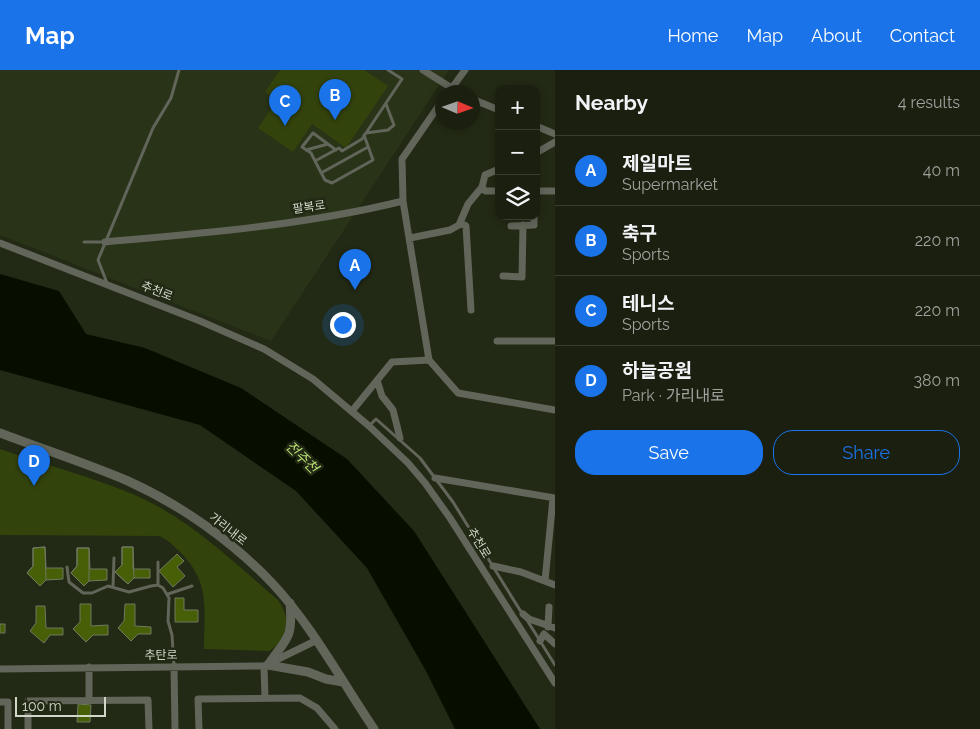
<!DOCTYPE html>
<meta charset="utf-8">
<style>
body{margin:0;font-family:Raleway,"Noto Sans KR",sans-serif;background:#232718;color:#f1f3f6}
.controls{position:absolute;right:15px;top:15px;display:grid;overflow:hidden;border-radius:10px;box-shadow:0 2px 8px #0003}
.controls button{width:45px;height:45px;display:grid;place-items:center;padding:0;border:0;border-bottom:1px solid #383d2f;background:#1a1f0f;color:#f1f3f6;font:25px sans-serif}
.compass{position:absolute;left:435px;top:15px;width:45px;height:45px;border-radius:50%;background:#1a1f0f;box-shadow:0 2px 8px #0003;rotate:92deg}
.scale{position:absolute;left:15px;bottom:12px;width:91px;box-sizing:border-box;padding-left:5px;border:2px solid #d1d6c9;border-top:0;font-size:14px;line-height:18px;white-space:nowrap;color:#d1d6c9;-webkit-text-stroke:4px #222914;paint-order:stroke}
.you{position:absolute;left:342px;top:254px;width:18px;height:18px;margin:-12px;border:4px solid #fff;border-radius:50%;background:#1a73e8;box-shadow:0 0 0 8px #1a73e833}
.badge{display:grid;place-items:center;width:32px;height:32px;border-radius:50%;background:#1a73e8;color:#fff;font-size:16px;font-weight:700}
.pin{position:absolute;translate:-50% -41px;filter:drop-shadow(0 1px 2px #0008)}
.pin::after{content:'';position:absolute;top:26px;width:18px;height:15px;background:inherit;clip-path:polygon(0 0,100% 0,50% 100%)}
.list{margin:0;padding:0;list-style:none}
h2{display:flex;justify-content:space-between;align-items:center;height:65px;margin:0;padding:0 20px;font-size:21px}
h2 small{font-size:16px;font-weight:400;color:#9fa29e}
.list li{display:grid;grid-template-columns:32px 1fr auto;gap:15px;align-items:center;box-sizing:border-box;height:70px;padding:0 20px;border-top:1px solid #383d2f}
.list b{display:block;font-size:19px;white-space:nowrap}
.list p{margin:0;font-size:16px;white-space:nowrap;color:#9fa29e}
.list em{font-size:16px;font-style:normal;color:#9fa29e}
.actions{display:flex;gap:10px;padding:15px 20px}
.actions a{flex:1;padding:11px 0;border:1px solid #1a73e8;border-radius:20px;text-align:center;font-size:18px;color:#1a73e8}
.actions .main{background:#1a73e8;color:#fff}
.icon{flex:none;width:28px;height:28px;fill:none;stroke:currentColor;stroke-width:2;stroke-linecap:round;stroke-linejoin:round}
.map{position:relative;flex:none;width:555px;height:659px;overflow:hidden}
header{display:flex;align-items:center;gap:30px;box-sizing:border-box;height:70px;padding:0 25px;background:#1a73e8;color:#fff}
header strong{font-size:24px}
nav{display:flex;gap:28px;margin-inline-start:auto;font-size:18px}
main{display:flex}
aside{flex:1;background:#1a1f0f}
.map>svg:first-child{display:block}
.built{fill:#293317}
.green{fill:#33430c}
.water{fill:#070e00}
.building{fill:#475f07;stroke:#707961}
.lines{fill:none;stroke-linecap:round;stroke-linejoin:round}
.service{stroke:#61655a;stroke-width:3}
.minor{stroke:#61655a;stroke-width:7}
.tertiary{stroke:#61655a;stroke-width:9}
.labels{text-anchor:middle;stroke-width:5;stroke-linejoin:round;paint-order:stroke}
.street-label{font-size:12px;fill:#d1d6c9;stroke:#222914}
.water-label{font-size:14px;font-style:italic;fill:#b8dd73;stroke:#222914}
</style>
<header>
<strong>Map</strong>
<nav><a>Home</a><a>Map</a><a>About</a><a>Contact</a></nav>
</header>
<main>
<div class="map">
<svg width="555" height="659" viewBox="0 0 555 659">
<rect width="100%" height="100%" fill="#222914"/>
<path class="built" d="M0 0H449L271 271 0 165Z"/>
<path class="green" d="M280 0H364L388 16 346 78 312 54 293 82 258 58 276 31 286 37 265 22Z
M0 379C43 394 88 406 130 423 187 446 232 491 278 530 291 548 290 569 269 581L204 579C204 539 211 513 180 482 173 475 167 469 159 466L0 465Z"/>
<path class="water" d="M0 204 59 221 86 264 145 278 241 318 347 389 414 461 540 659H455L426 601 367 498 296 421 200 355 0 300Z"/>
<path class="building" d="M45 477 46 498H63V509L46 510 40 516 27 503 33 496V478Z
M45 477 46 510 40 516 27 503 33 496V478Z
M122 477H133V499H150V508H134L128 514 115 502 122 495Z
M122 477H133L134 508 128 514 115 502 122 495Z
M77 478H89L90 499H107V510L89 511 84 516 71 503 77 496Z
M77 478H89V511L84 516 71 503 77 496Z
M177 484 184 491 177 497 185 506 173 517 159 501Z
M175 528H184V540H198V552H175Z
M80 534H91V556L108 555V565H93L86 572 73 559 80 552Z
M125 534H135V556L151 557V564H138L131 571 118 558 124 551Z
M36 536H45L46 558H63V565H50L44 573 30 561 36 553Z
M0 554H5V563H0Z
M78 634 91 635 90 652H77Z"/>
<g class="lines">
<path class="service" d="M366 63 388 60 394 55 386 34
M364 65 373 90 332 113 325 110 315 91 339 78 342 81 362 69 402 9 388 0
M306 80 328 74
M315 91 311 83 302 77 313 63 336 80
M321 103 368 77
M84 172H104
M107 213 98 190 153 58 171 28 179 0
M369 356 376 349 420 388 453 432 523 545
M158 492V515
M67 497 69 512 83 523H92L108 516 129 522 151 516 158 515 163 518 169 528 168 551 172 565 174 596
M113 516 114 488
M168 524 192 516
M527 550 555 595"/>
<path class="minor" d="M423 0 458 22
M449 22 465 0
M472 29 499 40
M536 56 555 64
M536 83 555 72
M499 99 485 105 482 117 485 121H499
M536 121H555
M460 153 466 156 471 240
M511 156 534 155V146
M410 168 450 160 459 155 468 134 482 117
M105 172C204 163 306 155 403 131
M0 173 200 251 264 279 313 309 369 356 408 393 425 413 450 448 555 613
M503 206 522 207 523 155
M497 271H555
M429 290 403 131 402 89 442 31
M377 310 382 326 393 340 400 368
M352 341 392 292 429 290 458 323 555 340
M435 408 555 428
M493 496 521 502 555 515
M545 511 553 428
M523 544 529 549 555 558
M548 557 549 537
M540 571 544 564 555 574
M174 596 175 659
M264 596 265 628
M89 597V630
M0 599 264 596 315 571
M0 632H8V659
M28 659V631L148 630 149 659
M199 659 198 629 300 628 317 638 335 659"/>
<path class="tertiary" d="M0 363C42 379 86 393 128 411 181 435 232 471 272 513 310 553 343 613 374 659
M290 533C293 570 287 567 268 595L308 602 326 609 343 612"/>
</g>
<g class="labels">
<g class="street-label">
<text transform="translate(309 137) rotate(-8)" y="4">팔복로</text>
<text transform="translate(157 221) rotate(22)" y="4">추천로</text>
<text transform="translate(228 459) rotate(38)" y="4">가리내로</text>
<text transform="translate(479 473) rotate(59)" y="4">추천로</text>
<text x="161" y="589">추탄로</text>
</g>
<g class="water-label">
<text transform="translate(302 387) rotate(44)" y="5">전주천</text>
</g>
</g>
</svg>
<div class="controls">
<button>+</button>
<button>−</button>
<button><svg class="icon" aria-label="layers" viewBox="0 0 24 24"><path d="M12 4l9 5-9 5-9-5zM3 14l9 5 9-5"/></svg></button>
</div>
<svg class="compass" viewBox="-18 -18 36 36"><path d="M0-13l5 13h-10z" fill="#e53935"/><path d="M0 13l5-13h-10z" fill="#9fa29e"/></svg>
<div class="scale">100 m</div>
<div class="you"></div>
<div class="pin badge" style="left:355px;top:220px">A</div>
<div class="pin badge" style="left:335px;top:50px">B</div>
<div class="pin badge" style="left:285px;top:56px">C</div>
<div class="pin badge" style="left:34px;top:416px">D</div>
</div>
<aside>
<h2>Nearby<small>4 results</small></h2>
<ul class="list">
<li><span class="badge">A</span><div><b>제일마트</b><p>Supermarket</p></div><em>40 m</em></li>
<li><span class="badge">B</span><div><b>축구</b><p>Sports</p></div><em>220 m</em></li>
<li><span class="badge">C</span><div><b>테니스</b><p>Sports</p></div><em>220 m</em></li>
<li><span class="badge">D</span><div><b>하늘공원</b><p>Park · 가리내로</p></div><em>380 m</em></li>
</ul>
<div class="actions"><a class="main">Save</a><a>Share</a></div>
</aside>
</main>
